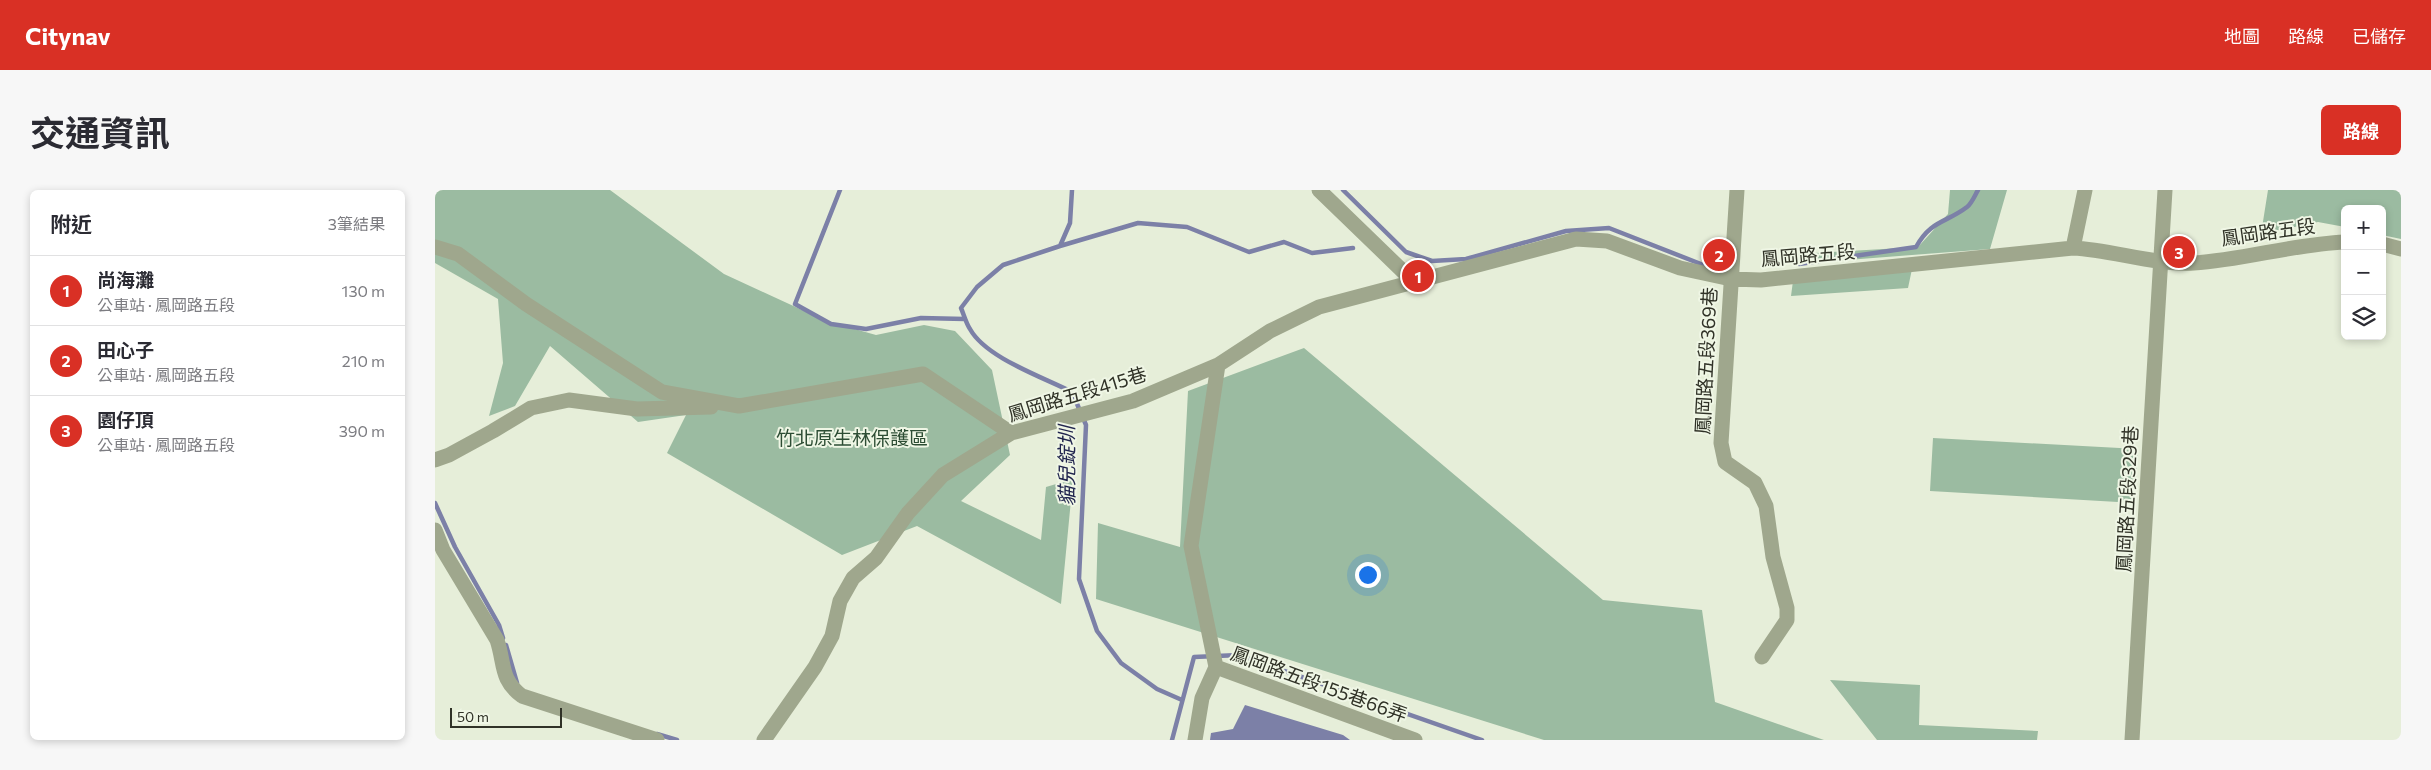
<!DOCTYPE html>
<html lang="zh-TW">
<meta charset="utf-8">
<style>
body{margin:0;font-family:Commissioner,"Noto Sans TC",sans-serif;background:#f7f7f7;color:#2b2b33}
.controls{position:absolute;right:15px;top:15px;display:grid;overflow:hidden;border-radius:8px;box-shadow:0 2px 8px #0003}
.controls button{width:45px;height:45px;display:grid;place-items:center;padding:0;border:0;border-bottom:1px solid #e1e1e2;background:#fff;color:#2b2b33;font:25px sans-serif}
.scale{position:absolute;left:15px;bottom:12px;width:112px;box-sizing:border-box;padding-left:5px;border:2px solid #303227;border-top:0;font-size:14px;line-height:18px;white-space:nowrap;color:#303227;-webkit-text-stroke:4px #eff6e5;paint-order:stroke}
.you{position:absolute;left:932px;top:384px;width:18px;height:18px;margin:-12px;border:4px solid #fff;border-radius:50%;background:#1a73e8;box-shadow:0 0 0 8px #1a73e833}
.badge{display:grid;place-items:center;width:32px;height:32px;border-radius:50%;background:#d93025;color:#fff;font-size:16px;font-weight:700}
.pin{position:absolute;translate:-50% -50%;border:2px solid #fff;box-shadow:0 1px 5px #0006}
.list{margin:0;padding:0;list-style:none}
h2{display:flex;justify-content:space-between;align-items:center;height:65px;margin:0;padding:0 20px;font-size:21px}
h2 small{font-size:16px;font-weight:400;color:#7c7c81}
.list li{display:grid;grid-template-columns:32px 1fr auto;gap:15px;align-items:center;box-sizing:border-box;height:70px;padding:0 20px;border-top:1px solid #e1e1e2}
.list b{display:block;font-size:19px;white-space:nowrap}
.list p{margin:0;font-size:16px;white-space:nowrap;color:#7c7c81}
.list em{font-size:16px;font-style:normal;color:#7c7c81}
.icon{flex:none;width:28px;height:28px;fill:none;stroke:currentColor;stroke-width:2;stroke-linecap:round;stroke-linejoin:round}
.map{position:relative;flex:none;width:1966px;height:550px;overflow:hidden;border-radius:8px}
header{display:flex;align-items:center;gap:30px;box-sizing:border-box;height:70px;padding:0 25px;background:#d93025;color:#fff}
header strong{font-size:24px}
nav{display:flex;gap:28px;margin-inline-start:auto;font-size:18px}
.intro{display:flex;align-items:center;justify-content:space-between;box-sizing:border-box;height:120px;padding:0 30px}
h1{margin:0;font-size:35px}
.button{padding:12px 22px;border-radius:8px;background:#d93025;color:#fff;font-size:18px;font-weight:700}
main{display:flex;gap:30px;padding:0 30px}
aside{flex:1;background:#fff;border-radius:8px;box-shadow:0 2px 8px #0003}
.map>svg:first-child{display:block}
.green{fill:#9bbba1}
.water{fill:#7c80a7}
.lines{fill:none;stroke-linecap:round;stroke-linejoin:round}
.stream{stroke:#7c80a7;stroke-width:4.5}
.minor{stroke:#9fa78d;stroke-width:15}
.labels{text-anchor:middle;stroke-width:4;stroke-linejoin:round;paint-order:stroke}
.street-label{font-size:19px;fill:#303227;stroke:#eff6e5}
.park-label{font-size:19px;fill:#2d4d34;stroke:#eff6e5}
.water-label{font-size:20px;font-style:italic;fill:#21254e;stroke:#eff6e5}
</style>
<header>
<strong>Citynav</strong>
<nav><a>地圖</a><a>路線</a><a>已儲存</a></nav>
</header>
<div class="intro"><h1>交通資訊</h1><a class="button">路線</a></div>
<main>
<aside>
<h2>附近<small>3筆結果</small></h2>
<ul class="list">
<li><span class="badge">1</span><div><b>尚海灘</b><p>公車站 · 鳳岡路五段</p></div><em>130 m</em></li>
<li><span class="badge">2</span><div><b>田心子</b><p>公車站 · 鳳岡路五段</p></div><em>210 m</em></li>
<li><span class="badge">3</span><div><b>園仔頂</b><p>公車站 · 鳳岡路五段</p></div><em>390 m</em></li>
</ul>
</aside>
<div class="map">
<svg width="1966" height="550" viewBox="0 0 1966 550">
<rect width="100%" height="100%" fill="#e6eed9"/>
<path class="green" d="M0 0H175L289 84 391 131 441 145 489 135 520 141 557 180 575 265 526 311 606 350 611 297 638 289 626 414 482 336 407 365 232 263 251 225 203 232 115 156 80 216 54 226 68 173 63 109 0 73Z
M1515 0H1572L1555 59 1360 74 1362 64 1483 57 1513 24Z
M1833 0H1966V49L1947 45V19H1910V37L1883 32 1826 44Z
M1477 79 1473 98 1356 106 1358 91Z
M869 158 1168 410 1267 420 1280 512 1389 550H1109L661 409 663 333 745 357 753 201Z
M1498 248 1703 259 1700 313 1495 301Z
M1395 490 1485 495 1484 535 1603 541 1602 550H1442Z"/>
<path class="water" d="M810 515 908 545 915 550H775L776 543 798 539Z"/>
<g class="lines">
<path class="stream" d="M405 0 360 114 396 134 431 139 486 128 530 129
M637 0 635 33 625 56 568 75 542 97 526 118C529 125 531 133 535 139 551 168 608 187 637 202L651 235 644 389 662 441 686 473 722 499 747 510
M908 0 971 62 997 71 1031 69 1131 41 1174 38 1276 78
M625 56 703 33 752 37 814 62 849 52 877 63 918 58
M1364 74 1481 57C1496 30 1511 33 1532 17 1537 13 1540 5 1543 0
M0 313 20 357 64 435 68 448
M71 455 82 493
M222 544 242 550
M737 550 759 467 804 465 1047 550"/>
<path class="minor" d="M884 0 979 92
M1302 0 1286 253 1290 272 1320 293 1331 316 1338 367 1352 418V430L1327 467
M1947 54 1966 59
M0 57 23 64 91 114 227 202 304 216 488 184 576 243
M1638 58 1650 0
M0 270 14 265 58 241 96 218 134 210 202 219 276 217
M0 340 8 360 62 450C70 474 65 490 87 506L222 550
M781 477 756 356 783 175
M781 477 980 550
M329 550 380 477 397 446 405 411 418 388 441 368 473 323 508 285 576 243 698 211 783 175 835 141 884 117 1141 49 1172 51 1245 78 1296 89 1326 90 1638 58C1678 60 1718 75 1759 73 1809 70 1859 54 1910 52
M760 550 767 508 781 477
M1697 550 1730 0"/>
</g>
<g class="labels">
<g class="street-label">
<text transform="translate(1833 42) rotate(-8)" y="7">鳳岡路五段</text>
<text transform="translate(1373 65) rotate(-5)" y="7">鳳岡路五段</text>
<text transform="translate(1271 171) rotate(-87)" y="7">鳳岡路五段369巷</text>
<text transform="translate(642 204) rotate(-17)" y="7">鳳岡路五段415巷</text>
<text transform="translate(1692 309) rotate(-87)" y="7">鳳岡路五段329巷</text>
<text transform="translate(884 494) rotate(20)" y="7">鳳岡路五段155巷66弄</text>
</g>
<g class="park-label">
<text x="417" y="255">竹北原生林保護區</text>
</g>
<g class="water-label">
<text transform="translate(632 276) rotate(-90)" y="7">貓兒錠圳</text>
</g>
</g>
</svg>
<div class="controls">
<button>+</button>
<button>−</button>
<button><svg class="icon" aria-label="layers" viewBox="0 0 24 24"><path d="M12 4l9 5-9 5-9-5zM3 14l9 5 9-5"/></svg></button>
</div>
<div class="scale">50 m</div>
<div class="you"></div>
<div class="pin badge" style="left:983px;top:86px">1</div>
<div class="pin badge" style="left:1284px;top:65px">2</div>
<div class="pin badge" style="left:1744px;top:62px">3</div>
</div>
</main>
